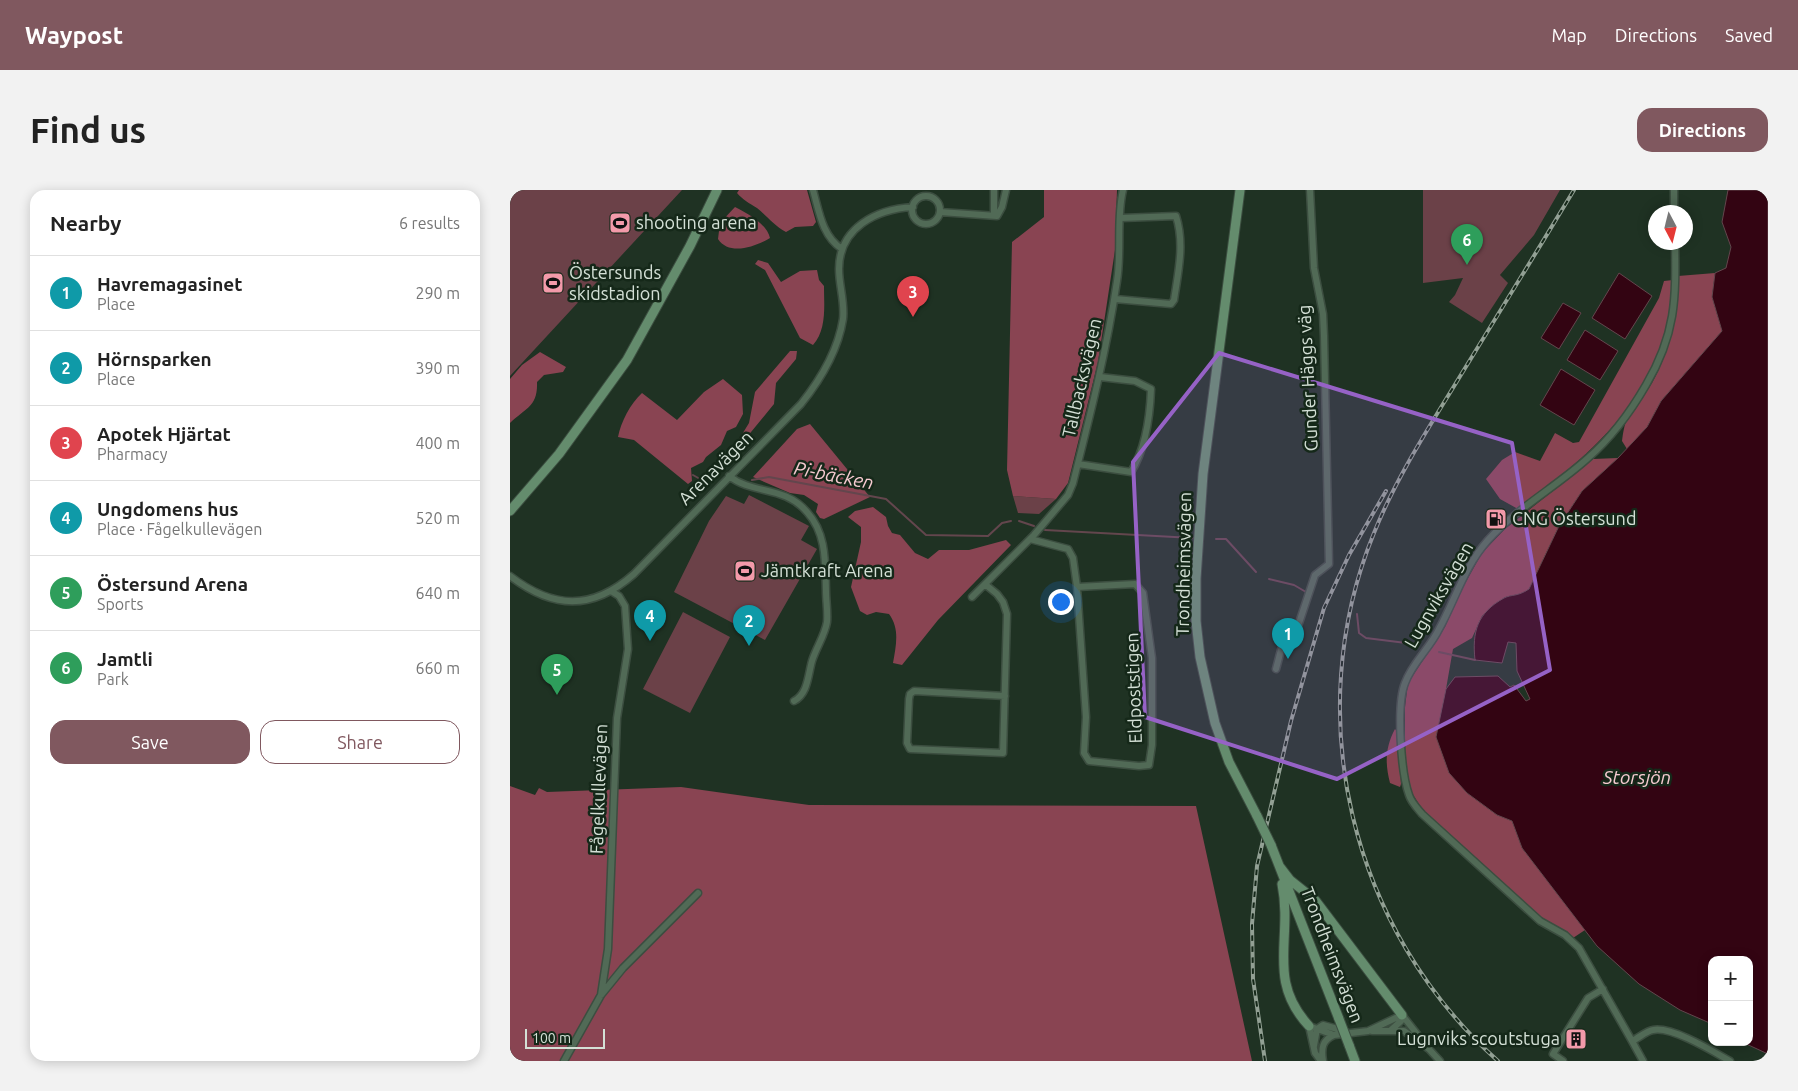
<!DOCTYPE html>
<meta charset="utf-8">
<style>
body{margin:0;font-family:Ubuntu,sans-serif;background:#f2f2f2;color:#222}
.controls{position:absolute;right:15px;bottom:15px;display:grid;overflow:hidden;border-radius:10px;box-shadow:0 2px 12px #0003}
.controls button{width:45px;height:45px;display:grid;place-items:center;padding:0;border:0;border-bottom:1px solid #e0e0e0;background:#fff;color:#222;font:25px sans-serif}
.compass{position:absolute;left:1138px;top:15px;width:45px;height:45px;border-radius:50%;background:#fff;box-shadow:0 2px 12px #0003;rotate:173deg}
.scale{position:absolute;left:15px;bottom:12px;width:80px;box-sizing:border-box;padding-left:5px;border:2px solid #d4e0d6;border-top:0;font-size:14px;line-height:18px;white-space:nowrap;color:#d4e0d6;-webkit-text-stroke:4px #152819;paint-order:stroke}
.you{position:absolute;left:550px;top:411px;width:18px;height:18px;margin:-12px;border:4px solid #fff;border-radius:50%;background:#1a73e8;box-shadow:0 0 0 8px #1a73e833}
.badge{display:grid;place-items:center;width:32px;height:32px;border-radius:50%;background:#80585f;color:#fff;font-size:16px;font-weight:700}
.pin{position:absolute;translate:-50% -41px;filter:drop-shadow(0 1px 2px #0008)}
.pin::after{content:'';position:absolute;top:26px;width:18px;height:15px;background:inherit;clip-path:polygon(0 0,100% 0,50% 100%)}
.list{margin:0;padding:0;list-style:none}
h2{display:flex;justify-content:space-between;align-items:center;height:65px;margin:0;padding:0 20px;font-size:21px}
h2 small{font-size:16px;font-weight:400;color:#767676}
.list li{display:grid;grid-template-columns:32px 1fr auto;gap:15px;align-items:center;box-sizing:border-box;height:75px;padding:0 20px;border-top:1px solid #e0e0e0}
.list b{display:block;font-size:19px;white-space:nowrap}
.list p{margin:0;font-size:16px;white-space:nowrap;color:#767676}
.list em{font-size:16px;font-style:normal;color:#767676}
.actions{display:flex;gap:10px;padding:15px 20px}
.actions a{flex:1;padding:11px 0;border:1px solid #80585f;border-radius:15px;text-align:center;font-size:18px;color:#80585f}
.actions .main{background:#80585f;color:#fff}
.map{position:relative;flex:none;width:1258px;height:871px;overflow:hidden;border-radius:15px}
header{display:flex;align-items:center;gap:30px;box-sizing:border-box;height:70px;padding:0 25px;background:#80585f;color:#fff}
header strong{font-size:24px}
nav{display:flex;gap:28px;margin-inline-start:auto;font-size:18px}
.intro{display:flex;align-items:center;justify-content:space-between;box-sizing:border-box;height:120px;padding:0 30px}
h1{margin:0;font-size:35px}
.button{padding:12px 22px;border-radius:15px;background:#80585f;color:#fff;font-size:18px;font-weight:700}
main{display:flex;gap:30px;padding:0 30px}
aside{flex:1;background:#fff;border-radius:15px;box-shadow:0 2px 12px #0003}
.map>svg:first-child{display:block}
.green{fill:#6b4148}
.forest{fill:#894452}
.water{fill:#330412;stroke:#63464d}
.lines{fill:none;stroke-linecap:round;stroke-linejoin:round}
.stream{stroke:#63464d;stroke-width:2}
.minor-casing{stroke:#3c4e40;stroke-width:9}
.secondary-casing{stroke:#3c4e40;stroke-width:11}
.minor{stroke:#516a56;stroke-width:6}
.secondary{stroke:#648c6d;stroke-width:9}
.rail-casing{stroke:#92a094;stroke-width:4}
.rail{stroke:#152819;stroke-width:2;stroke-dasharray:5.5;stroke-linecap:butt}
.secondary-bridge-casing{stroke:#3c4e40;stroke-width:11;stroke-linecap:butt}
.secondary-bridge{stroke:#648c6d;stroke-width:9}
.marked{fill:#9662c6;fill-opacity:0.2;stroke:#9662c6;stroke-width:4;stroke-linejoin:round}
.labels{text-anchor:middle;stroke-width:5;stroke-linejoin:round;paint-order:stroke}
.poi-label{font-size:18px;fill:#d4e0d6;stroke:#152819;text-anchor:start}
.street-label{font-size:18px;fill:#d4e0d6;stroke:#152819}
.water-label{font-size:19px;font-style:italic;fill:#f6cad0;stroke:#152819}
</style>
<header>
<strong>Waypost</strong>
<nav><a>Map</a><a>Directions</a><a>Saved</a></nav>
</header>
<div class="intro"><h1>Find us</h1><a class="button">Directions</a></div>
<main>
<aside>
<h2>Nearby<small>6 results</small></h2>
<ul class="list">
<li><span class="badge" style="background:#0f9aa8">1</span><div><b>Havremagasinet</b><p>Place</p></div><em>290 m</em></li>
<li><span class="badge" style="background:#0f9aa8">2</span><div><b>Hörnsparken</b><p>Place</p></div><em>390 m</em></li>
<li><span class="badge" style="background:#e0444e">3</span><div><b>Apotek Hjärtat</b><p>Pharmacy</p></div><em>400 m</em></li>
<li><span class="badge" style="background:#0f9aa8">4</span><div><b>Ungdomens hus</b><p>Place · Fågelkullevägen</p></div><em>520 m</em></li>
<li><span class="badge" style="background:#2e9e5b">5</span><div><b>Östersund Arena</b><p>Sports</p></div><em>640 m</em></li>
<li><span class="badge" style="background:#2e9e5b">6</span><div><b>Jamtli</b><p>Park</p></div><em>660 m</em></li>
</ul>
<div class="actions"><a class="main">Save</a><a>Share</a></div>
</aside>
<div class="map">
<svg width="1258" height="871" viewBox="0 0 1258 871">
<rect width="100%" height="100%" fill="#1f3223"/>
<path class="green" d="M0 0H172L0 186Z
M913 0H1050L1024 45 990 85 998 93 972 133 939 112 945 105 953 88 913 93Z
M239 305 299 336 291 350 307 359 255 450 164 402 199 331 216 306 234 314Z
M503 306 546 309 529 324 508 323Z
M173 422 220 447 180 523 133 499Z"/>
<path class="forest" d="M229 0H297L306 32 303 36 285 37 276 42C264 36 257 26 247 18 239 13 233 10 227 3Z
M534 0H607L605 60 588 172 558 293 546 309 503 306 497 280 502 52 534 27Z
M225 17C237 23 257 34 260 48 245 57 219 66 208 49L210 33Z
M248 70 258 73 271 92 290 81 307 80 309 90 314 96C314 115 317 140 303 155L290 148 255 80 245 74Z
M1205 83 1202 107 1212 141 1151 211 1137 237 1117 259 1112 251C1113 244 1114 234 1118 228 1125 216 1135 205 1142 193 1161 158 1168 125 1168 86Z
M1163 90C1156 201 1091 257 1008 319L990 309 976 289 992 270 1005 262 1030 271 1045 243 1063 253 1069 252 1149 108 1154 91Z
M280 161H287L286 169 266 193 264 214 232 253 228 251 239 233 245 202Z
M30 162 56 177 53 182 34 185 27 192C28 217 15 218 0 233V189L12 175Z
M213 189 232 205 233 224 226 237 217 241 211 255 196 267 193 272 181 278 182 291 178 294 124 250 108 247C111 232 120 214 132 203L167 230 194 202Z
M300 234 360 307 314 329 310 328 306 322 308 314 294 305 280 303 243 287 287 239Z
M1108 268 1072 301 1049 336 1019 399 1010 406 995 407 972 426 962 448 943 459 936 499 940 583 957 603 987 625 1002 631 1012 658 1075 740 1063 748 1029 726 914 622 898 597 895 571V517L898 493 935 437 953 397 972 363 995 339 1083 269Z
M363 317 376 327 378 336 382 343 390 345 405 363 418 369 429 360H459L496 350 501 355 428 430 392 475 383 473C386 455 390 439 379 424L366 422 357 425 350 421 341 397 351 352V337L338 327 345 321Z
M885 539 889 544 891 594 890 597 880 593C875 573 875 558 885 539Z
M0 596 25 605 29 598 37 602 171 597 299 615 686 616 742 871H0Z"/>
<path class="water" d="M1218 0H1258V864L1232 852H1239V770H1202V834L1170 820 1129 794 1087 756 1012 658 1002 631 987 625 957 603 939 583 926 547 936 499 945 487 988 486 1000 497 1004 495 1016 511 1020 509 1007 481 1006 453 998 452 992 473 965 470C962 442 967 423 994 408 1002 404 1007 407 1019 399L1049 336 1072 301 1108 268 1137 237 1151 211 1212 141 1202 107 1205 83 1216 78 1221 57 1212 32Z
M1109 83 1142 106 1115 149 1082 128Z
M1053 113 1071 123 1049 159 1031 148Z
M1075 140 1108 161 1090 190 1057 170Z
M1051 179 1085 200 1064 235 1030 215Z"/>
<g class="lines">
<path class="stream" d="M183 285 197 293
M242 290 259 287 376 309 416 345 478 346 492 333 501 331
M509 331 524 336
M535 340 683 348
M706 349H716L746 382
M759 389 784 395 796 402
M847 424 849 443 856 448 904 454
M929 462 965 470"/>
<g class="minor-casing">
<path id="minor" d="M303 0C309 21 312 46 332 59
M1164 0V22
M402 20a14 14 0 1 1 28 0a14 14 0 1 1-28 0Z
M430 22 487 26 492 17 496 0
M484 25V0
M1165 52C1166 109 1166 144 1136 195 1121 221 1101 248 1078 268 1046 297 1007 318 978 350 954 377 946 408 929 439 920 458 902 473 895 493 886 515 891 583 899 605 901 612 907 618 912 624L1030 731 1055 745 1069 758 1122 851C1129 848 1136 841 1143 840 1162 836 1204 862 1220 871
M605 109 661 114 664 110C668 83 675 54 666 26L611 28
M568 274 621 282C636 258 640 227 641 199L625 191 590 187
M219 286C243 305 274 295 297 322 317 344 315 373 316 401 316 411 318 422 317 432 315 445 306 458 302 471 298 485 298 504 284 511
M520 349 558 359 563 368 567 397 576 527 574 563 579 571 629 576 639 575 642 555V468L633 403 625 394 567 397
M0 386C43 419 82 421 124 384L291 214C311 189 328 161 333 129 335 112 329 96 329 79 329 38 366 19 403 17
M476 395 487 404 493 412 497 424 493 563 400 559 397 553 399 509 400 504 404 501 495 506
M462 407 524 345 558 305 563 293C580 226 597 159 607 91 612 61 606 29 613 0
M766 479 776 441 787 439 805 385 819 374 814 146 813 124 804 78 800 0
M91 805 98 759 107 528 118 459 115 416 109 406 101 401
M892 825 911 849
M799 836 824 845 858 841 892 825 891 831 881 840
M799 836 805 863 811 871
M862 841H894L919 859
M1122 851 1133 871
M804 856 807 839 813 835 835 841
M917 857 930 871
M54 871 91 805 113 778 188 703
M813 871C811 859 812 850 824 845
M1053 871 1043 864 1078 808 1093 799"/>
</g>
<g class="secondary-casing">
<path id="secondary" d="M730 0 693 284 686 389V431L690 467 705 533 719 572 747 626
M0 321 49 264 117 170 180 56 207 0
M761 655 829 829
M770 677 780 690 805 710 892 825
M772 694C783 749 756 790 799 836
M839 855 845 871"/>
</g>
<use href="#minor" class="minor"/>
<use href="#secondary" class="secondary"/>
<g class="rail-casing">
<path id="rail" d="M755 871 743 789 742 734 747 676 781 531 814 418 839 365 876 301
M988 871C841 740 789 526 864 343 886 288 918 239 949 188 987 126 1026 63 1064 0"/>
</g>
<use href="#rail" class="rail"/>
<g class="secondary-bridge-casing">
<path id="secondary-bridge" d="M747 626 761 655
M829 829 839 855"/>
</g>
<use href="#secondary-bridge" class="secondary-bridge"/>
</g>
<path class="marked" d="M709 163 1002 253 1040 480 827 589 635 527 623 272Z"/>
<defs>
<g id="stadium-square" transform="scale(1.125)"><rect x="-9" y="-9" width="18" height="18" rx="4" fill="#f39aaa" stroke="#152819"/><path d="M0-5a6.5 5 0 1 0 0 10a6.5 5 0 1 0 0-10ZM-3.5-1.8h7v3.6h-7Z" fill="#111"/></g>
<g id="fuel-square" transform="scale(1.125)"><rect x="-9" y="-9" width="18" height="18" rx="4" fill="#f39aaa" stroke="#152819"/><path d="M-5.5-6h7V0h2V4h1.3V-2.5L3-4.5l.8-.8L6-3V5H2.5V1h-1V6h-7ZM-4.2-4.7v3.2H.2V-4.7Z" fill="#111"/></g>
<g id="building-square" transform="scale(1.125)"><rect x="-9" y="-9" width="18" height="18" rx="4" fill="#f39aaa" stroke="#152819"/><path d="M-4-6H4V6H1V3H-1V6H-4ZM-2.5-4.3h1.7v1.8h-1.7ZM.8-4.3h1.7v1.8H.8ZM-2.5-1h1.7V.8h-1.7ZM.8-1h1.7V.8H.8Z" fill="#111"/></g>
</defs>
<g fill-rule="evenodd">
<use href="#stadium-square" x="110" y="33"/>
<use href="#stadium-square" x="43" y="93"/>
<use href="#fuel-square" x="986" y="329"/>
<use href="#stadium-square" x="235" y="381"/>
<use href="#building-square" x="1066" y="849"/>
</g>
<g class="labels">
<g class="poi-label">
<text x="126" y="39">shooting arena</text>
<text x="59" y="89">Östersunds<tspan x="59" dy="21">skidstadion</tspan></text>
<text x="1002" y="335">CNG Östersund</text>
<text x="251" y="387">Jämtkraft Arena</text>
<text x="1050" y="855" text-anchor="end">Lugnviks scoutstuga</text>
</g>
<g class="street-label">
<text transform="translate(572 188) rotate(-77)" y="6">Tallbacksvägen</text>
<text transform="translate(798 188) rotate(-93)" y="6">Gunder Häggs väg</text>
<text transform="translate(206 278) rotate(-45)" y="6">Arenavägen</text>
<text transform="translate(674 374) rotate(-89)" y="6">Trondheimsvägen</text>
<text transform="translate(929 405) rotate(-60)" y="6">Lugnviksvägen</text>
<text transform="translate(624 498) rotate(-92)" y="6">Eldpoststigen</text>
<text transform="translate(89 599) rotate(-88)" y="6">Fågelkullevägen</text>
<text transform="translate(822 765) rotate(69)" y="6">Trondheimsvägen</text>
</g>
<g class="water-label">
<text transform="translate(324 285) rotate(11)" y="7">Pi-bäcken</text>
<text x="1127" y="594">Storsjön</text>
</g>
</g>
</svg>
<div class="controls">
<button>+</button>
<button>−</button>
</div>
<svg class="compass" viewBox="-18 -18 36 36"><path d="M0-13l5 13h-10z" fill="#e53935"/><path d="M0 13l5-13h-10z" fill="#767676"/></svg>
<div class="scale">100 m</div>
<div class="you"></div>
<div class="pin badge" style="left:778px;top:469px;background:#0f9aa8">1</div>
<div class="pin badge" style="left:239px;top:456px;background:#0f9aa8">2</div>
<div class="pin badge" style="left:403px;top:127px;background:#e0444e">3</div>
<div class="pin badge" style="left:140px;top:451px;background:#0f9aa8">4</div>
<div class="pin badge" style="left:47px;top:505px;background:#2e9e5b">5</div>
<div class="pin badge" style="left:957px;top:75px;background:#2e9e5b">6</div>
</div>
</main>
